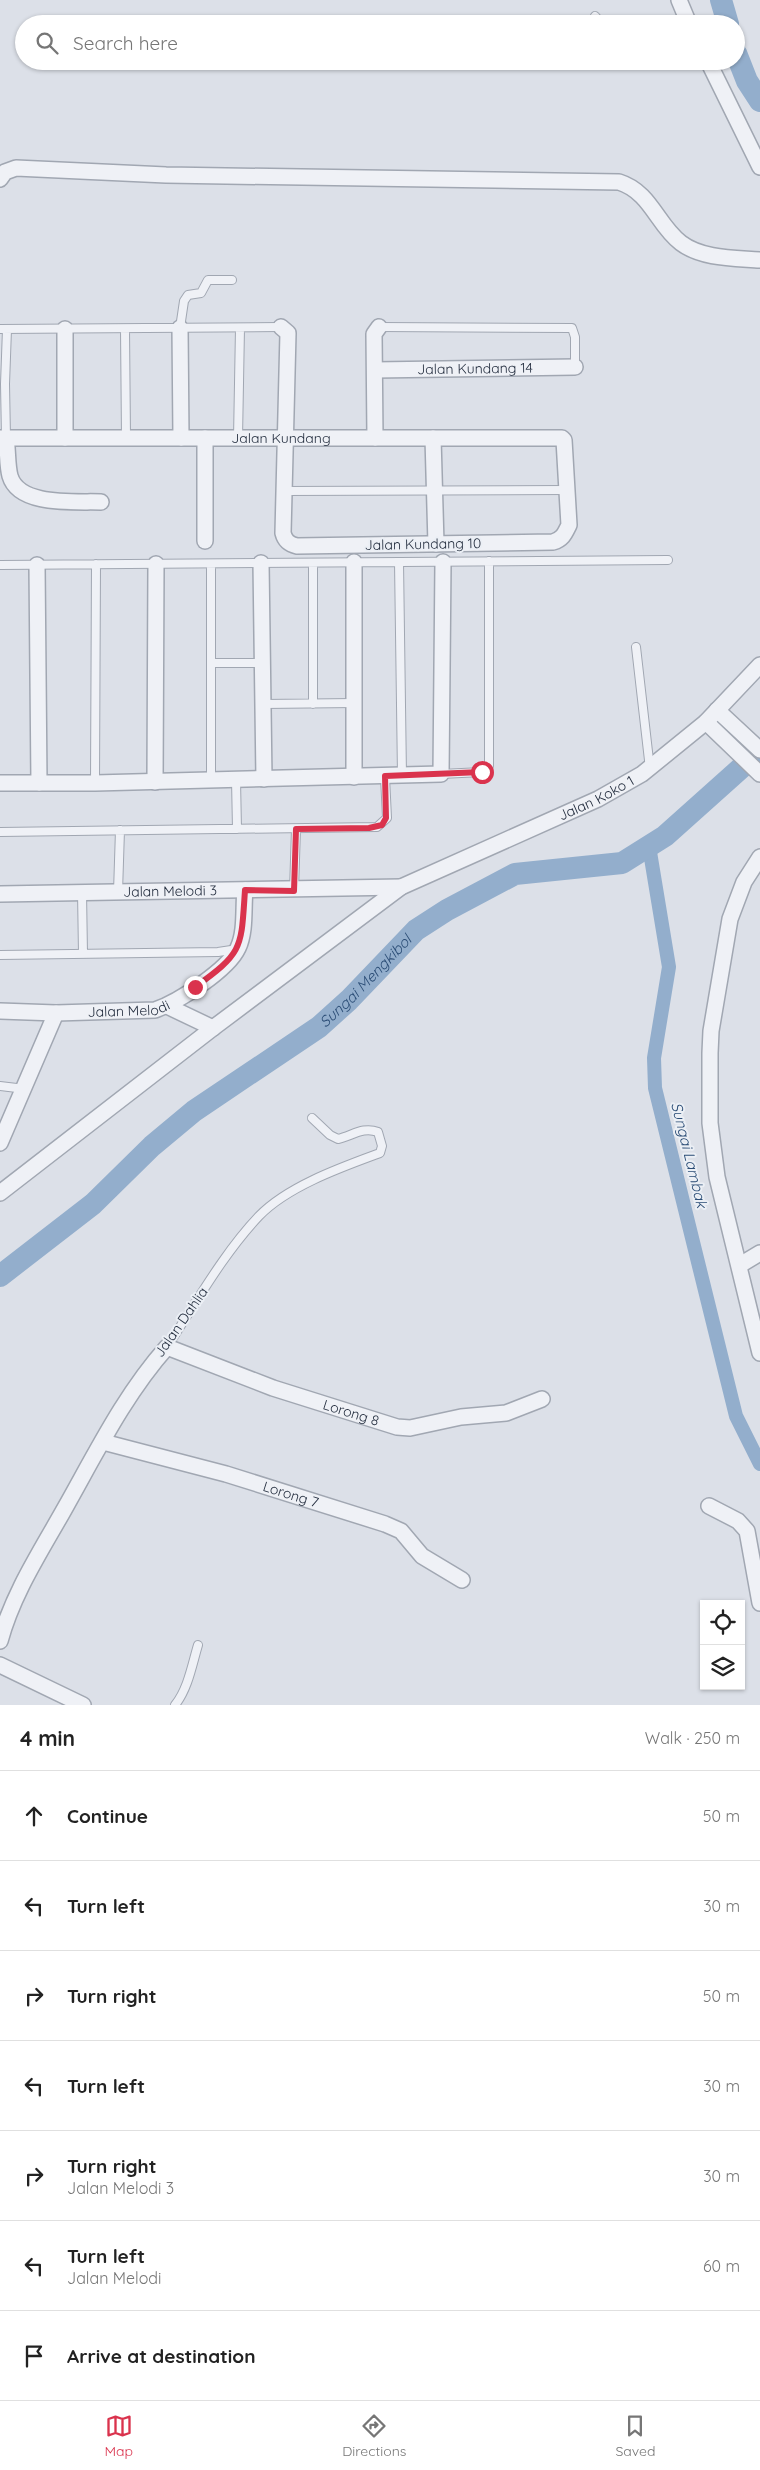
<!DOCTYPE html>
<meta charset="utf-8">
<style>
body{margin:0;font-family:Quicksand,sans-serif;background:#f6f6f6;color:#222}
.controls{position:absolute;right:15px;bottom:15px;display:grid;overflow:hidden;border-radius:0px;box-shadow:0 1px 4px #0004}
.controls button{width:45px;height:45px;display:grid;place-items:center;padding:0;border:0;border-bottom:1px solid #e0e0e0;background:#fff;color:#222;font:25px sans-serif}
.stop{position:absolute;width:15px;height:15px;margin:-11px;border:4px solid #da334d;border-radius:50%;background:#fff}
.stop.end{background:#da334d;border-color:#fff;box-shadow:0 1px 5px #0008}
.list{margin:0;padding:0;list-style:none}
h2{display:flex;justify-content:space-between;align-items:center;height:65px;margin:0;padding:0 20px;font-size:21px}
h2 small{font-size:16px;font-weight:400;color:#767676}
.list li{display:grid;grid-template-columns:32px 1fr auto;gap:15px;align-items:center;box-sizing:border-box;height:90px;padding:0 20px;border-top:1px solid #e0e0e0}
.list b{display:block;font-size:19px;white-space:nowrap}
.list p{margin:0;font-size:16px;white-space:nowrap;color:#767676}
.list em{font-size:16px;font-style:normal;color:#767676}
.icon{flex:none;width:28px;height:28px;fill:none;stroke:currentColor;stroke-width:2;stroke-linecap:round;stroke-linejoin:round}
.map{position:relative;flex:none;width:760px;height:1705px;overflow:hidden}
.search{position:absolute;background:#fff;box-shadow:0 1px 4px #0004;left:15px;right:15px;top:15px;height:55px;display:flex;align-items:center;gap:12px;box-sizing:border-box;padding:0 18px;border-radius:28px;color:#767676;font-size:19px}
.sheet{height:695px;background:#fff}
nav{display:flex;justify-content:space-around;align-items:center;box-sizing:border-box;height:70px;border-top:1px solid #e0e0e0;background:#fff;font-size:14px;color:#767676}
nav a{display:grid;justify-items:center;gap:2px}
nav .on{color:#da334d}
.map>svg:first-child{display:block}
.lines{fill:none;stroke-linecap:round;stroke-linejoin:round}
.canal{stroke:#93aecc;stroke-width:14}
.river{stroke:#93aecc;stroke-width:22}
.lane-casing{stroke:#a1a7b2;stroke-width:10}
.street-casing{stroke:#a1a7b2;stroke-width:18}
.lane{stroke:#eff1f6;stroke-width:8}
.street{stroke:#eff1f6;stroke-width:15}
.route{stroke:#da334d;stroke-width:6}
.labels{text-anchor:middle;stroke-width:4;stroke-linejoin:round;paint-order:stroke}
.street-label{font-size:14px;fill:#242e3f;stroke:#ebeff5}
.water-label{font-size:15px;font-style:italic;fill:#2b4d76;stroke:#ebeff5}
</style>
<div class="map">
<svg width="760" height="1705" viewBox="0 0 760 1705">
<rect width="100%" height="100%" fill="#dce0e8"/>
<g class="lines">
<path class="canal" d="M649 846 669 967 654 1058 655 1088 736 1416 760 1464"/>
<g class="river">
<path d="M721 0 728 24"/>
<path d="M736 53 747 81 760 101"/>
<path id="s1" d="M0 1276 93 1204 152 1146 194 1111 319 1027 349 1000 416 930 447 910 515 874 622 863 665 836 760 751"/>
</g>
<g class="lane-casing">
<path id="lane" d="M595 16 602 24
M379 327 572 328 575 337V367
M180 328 184 301 188 295 201 293 208 280H232
M0 329 281 327
M125 329 126 438
M6 438 5 384 7 329
M238 438 240 328
M283 491 567 490
M399 562 402 776
M0 565 668 560
M636 647 650 769
M211 663H262
M263 704 355 703
M313 704V563
M441 774 482 772 489 766V561
M211 780V564
M236 780 237 829
M95 783 96 564
M0 832 377 827 387 818 385 777
M294 890 296 829
M82 892 83 954
M118 892 120 830
M0 955 218 952 238 949
M0 1086 25 1089
M167 1347C196 1303 223 1254 259 1216 288 1186 342 1167 380 1153L382 1146 378 1132C363 1126 352 1136 338 1139L330 1135 312 1118
M175 1705C188 1689 192 1665 198 1645"/>
</g>
<g class="street-casing">
<g id="street">
<path d="M679 0 689 24"/>
<path d="M708 61 760 167"/>
<path d="M0 179 5 172 16 168 166 175 619 182C651 192 657 225 681 243 702 259 735 258 760 260"/>
<path d="M180 328 181 438"/>
<path id="s2" d="M375 370 575 367"/>
<path id="s3" d="M0 438H181C308 438 435 438 562 438L564 440 569 525C565 533 563 539 553 542L297 546C289 544 285 541 283 533L288 333 281 327"/>
<path d="M6 438C8 450 7 465 10 476 19 507 76 501 101 502"/>
<path d="M65 438V329"/>
<path d="M205 438V541"/>
<path d="M375 438 374 334 379 327"/>
<path d="M433 438 436 544"/>
<path d="M261 563 264 779"/>
<path d="M37 565 39 783"/>
<path d="M717 710 760 750"/>
<path d="M706 722 760 774"/>
<path d="M354 777V562"/>
<path d="M155 782 156 564"/>
<path d="M0 783H95L441 774 443 562"/>
<path d="M760 857 744 882 730 919 711 1031 710 1053V1123L717 1177 760 1353"/>
<path id="s4" d="M0 894 401 887"/>
<path d="M167 1006 213 1028"/>
<path id="s5" d="M0 1011 56 1013 155 1010C178 1002 228 970 238 948 246 931 243 908 245 890"/>
<path d="M0 1143 56 1013"/>
<path id="s6" d="M0 1193 213 1028 401 887 598 799 642 774 706 722 760 665"/>
<path d="M740 1265 760 1253"/>
<path id="s7" d="M103 1442 226 1474 385 1524 401 1531 422 1556 462 1580"/>
<path d="M709 1506 738 1521 747 1531 760 1603"/>
<path id="s8" d="M0 1641C13 1593 41 1551 65 1508 96 1453 125 1394 167 1347L273 1388 397 1427 410 1428 461 1417 506 1413 542 1399"/>
<path d="M0 1665 83 1705"/>
</g>
</g>
<use href="#lane" class="lane"/>
<use href="#street" class="street"/>
</g>
<g class="lines">
<path class="route" d="M195 987C244 952 241 948 245 890L294 891 296 829 369 828 382 825 386 818 385 776 482 772"/>
</g>
<g class="labels">
<g class="street-label">
<text dy="5" stroke="none"><textPath href="#s2" startOffset="100">Jalan Kundang 14</textPath></text>
<text dy="5" stroke="none"><textPath href="#s3" startOffset="281">Jalan Kundang</textPath></text>
<text transform="translate(423 544) rotate(-1)" y="5">Jalan Kundang 10</text>
<text dy="5" stroke="none"><textPath href="#s6" startOffset="719">Jalan Koko 1</textPath></text>
<text dy="5" stroke="none"><textPath href="#s4" startOffset="170">Jalan Melodi 3</textPath></text>
<text dy="5" stroke="none"><textPath href="#s5" startOffset="129">Jalan Melodi</textPath></text>
<text transform="translate(181 1322) rotate(-55)" y="5">Jalan Dahlia</text>
<text dy="5" stroke="none"><textPath href="#s8" startOffset="535">Lorong 8</textPath></text>
<text dy="5" stroke="none"><textPath href="#s7" startOffset="195">Lorong 7</textPath></text>
</g>
<g class="water-label">
<text dy="5" stroke="none"><textPath href="#s1" startOffset="471">Sungai Mengkibol</textPath></text>
<text transform="translate(689 1155) rotate(76)" y="5">Sungai Lambak</text>
</g>
</g>
</svg>
<div class="controls">
<button><svg class="icon" aria-label="locate" viewBox="0 0 24 24"><circle cx="12" cy="12" r="6"/><path d="M12 2v4M12 18v4M2 12h4M18 12h4"/></svg></button>
<button><svg class="icon" aria-label="layers" viewBox="0 0 24 24"><path d="M12 4l9 5-9 5-9-5zM3 14l9 5 9-5"/></svg></button>
</div>
<div class="stop" style="left:482px;top:772px"></div>
<div class="stop end" style="left:195px;top:987px"></div>
<div class="search"><svg class="icon" aria-label="search" viewBox="0 0 24 24"><circle cx="10" cy="10" r="6"/><path d="M15 15l6 6"/></svg>Search here</div>
</div>
<section class="sheet">
<h2>4 min<small>Walk · 250 m</small></h2>
<ul class="list">
<li><svg class="icon" aria-label="ahead" viewBox="0 0 24 24"><path d="M12 20V5M6 11l6-6 6 6"/></svg><div><b>Continue</b></div><em>50 m</em></li>
<li><svg class="icon" aria-label="left" viewBox="0 0 24 24"><path d="M17 20v-9H6M10 6l-5 5 5 5"/></svg><div><b>Turn left</b></div><em>30 m</em></li>
<li><svg class="icon" aria-label="right" viewBox="0 0 24 24"><path d="M7 20v-9h11M14 6l5 5-5 5"/></svg><div><b>Turn right</b></div><em>50 m</em></li>
<li><svg class="icon" aria-label="left" viewBox="0 0 24 24"><path d="M17 20v-9H6M10 6l-5 5 5 5"/></svg><div><b>Turn left</b></div><em>30 m</em></li>
<li><svg class="icon" aria-label="right" viewBox="0 0 24 24"><path d="M7 20v-9h11M14 6l5 5-5 5"/></svg><div><b>Turn right</b><p>Jalan Melodi 3</p></div><em>30 m</em></li>
<li><svg class="icon" aria-label="left" viewBox="0 0 24 24"><path d="M17 20v-9H6M10 6l-5 5 5 5"/></svg><div><b>Turn left</b><p>Jalan Melodi</p></div><em>60 m</em></li>
<li><svg class="icon" aria-label="arrive" viewBox="0 0 24 24"><path d="M6 21V4h12l-3 4 3 4H6"/></svg><div><b>Arrive at destination</b></div></li>
</ul>
</section>
<nav>
<a class="on"><svg class="icon" aria-label="map" viewBox="0 0 24 24"><path d="M3 6l6-2 6 2 6-2v14l-6 2-6-2-6 2zM9 4v14M15 6v14"/></svg>Map</a>
<a><svg class="icon" aria-label="directions" viewBox="0 0 24 24"><path d="M12 3l9 9-9 9-9-9zM9 14v-3h6M13 9l2 2-2 2"/></svg>Directions</a>
<a><svg class="icon" aria-label="saved" viewBox="0 0 24 24"><path d="M7 4h10v16l-5-4-5 4z"/></svg>Saved</a>
</nav>
